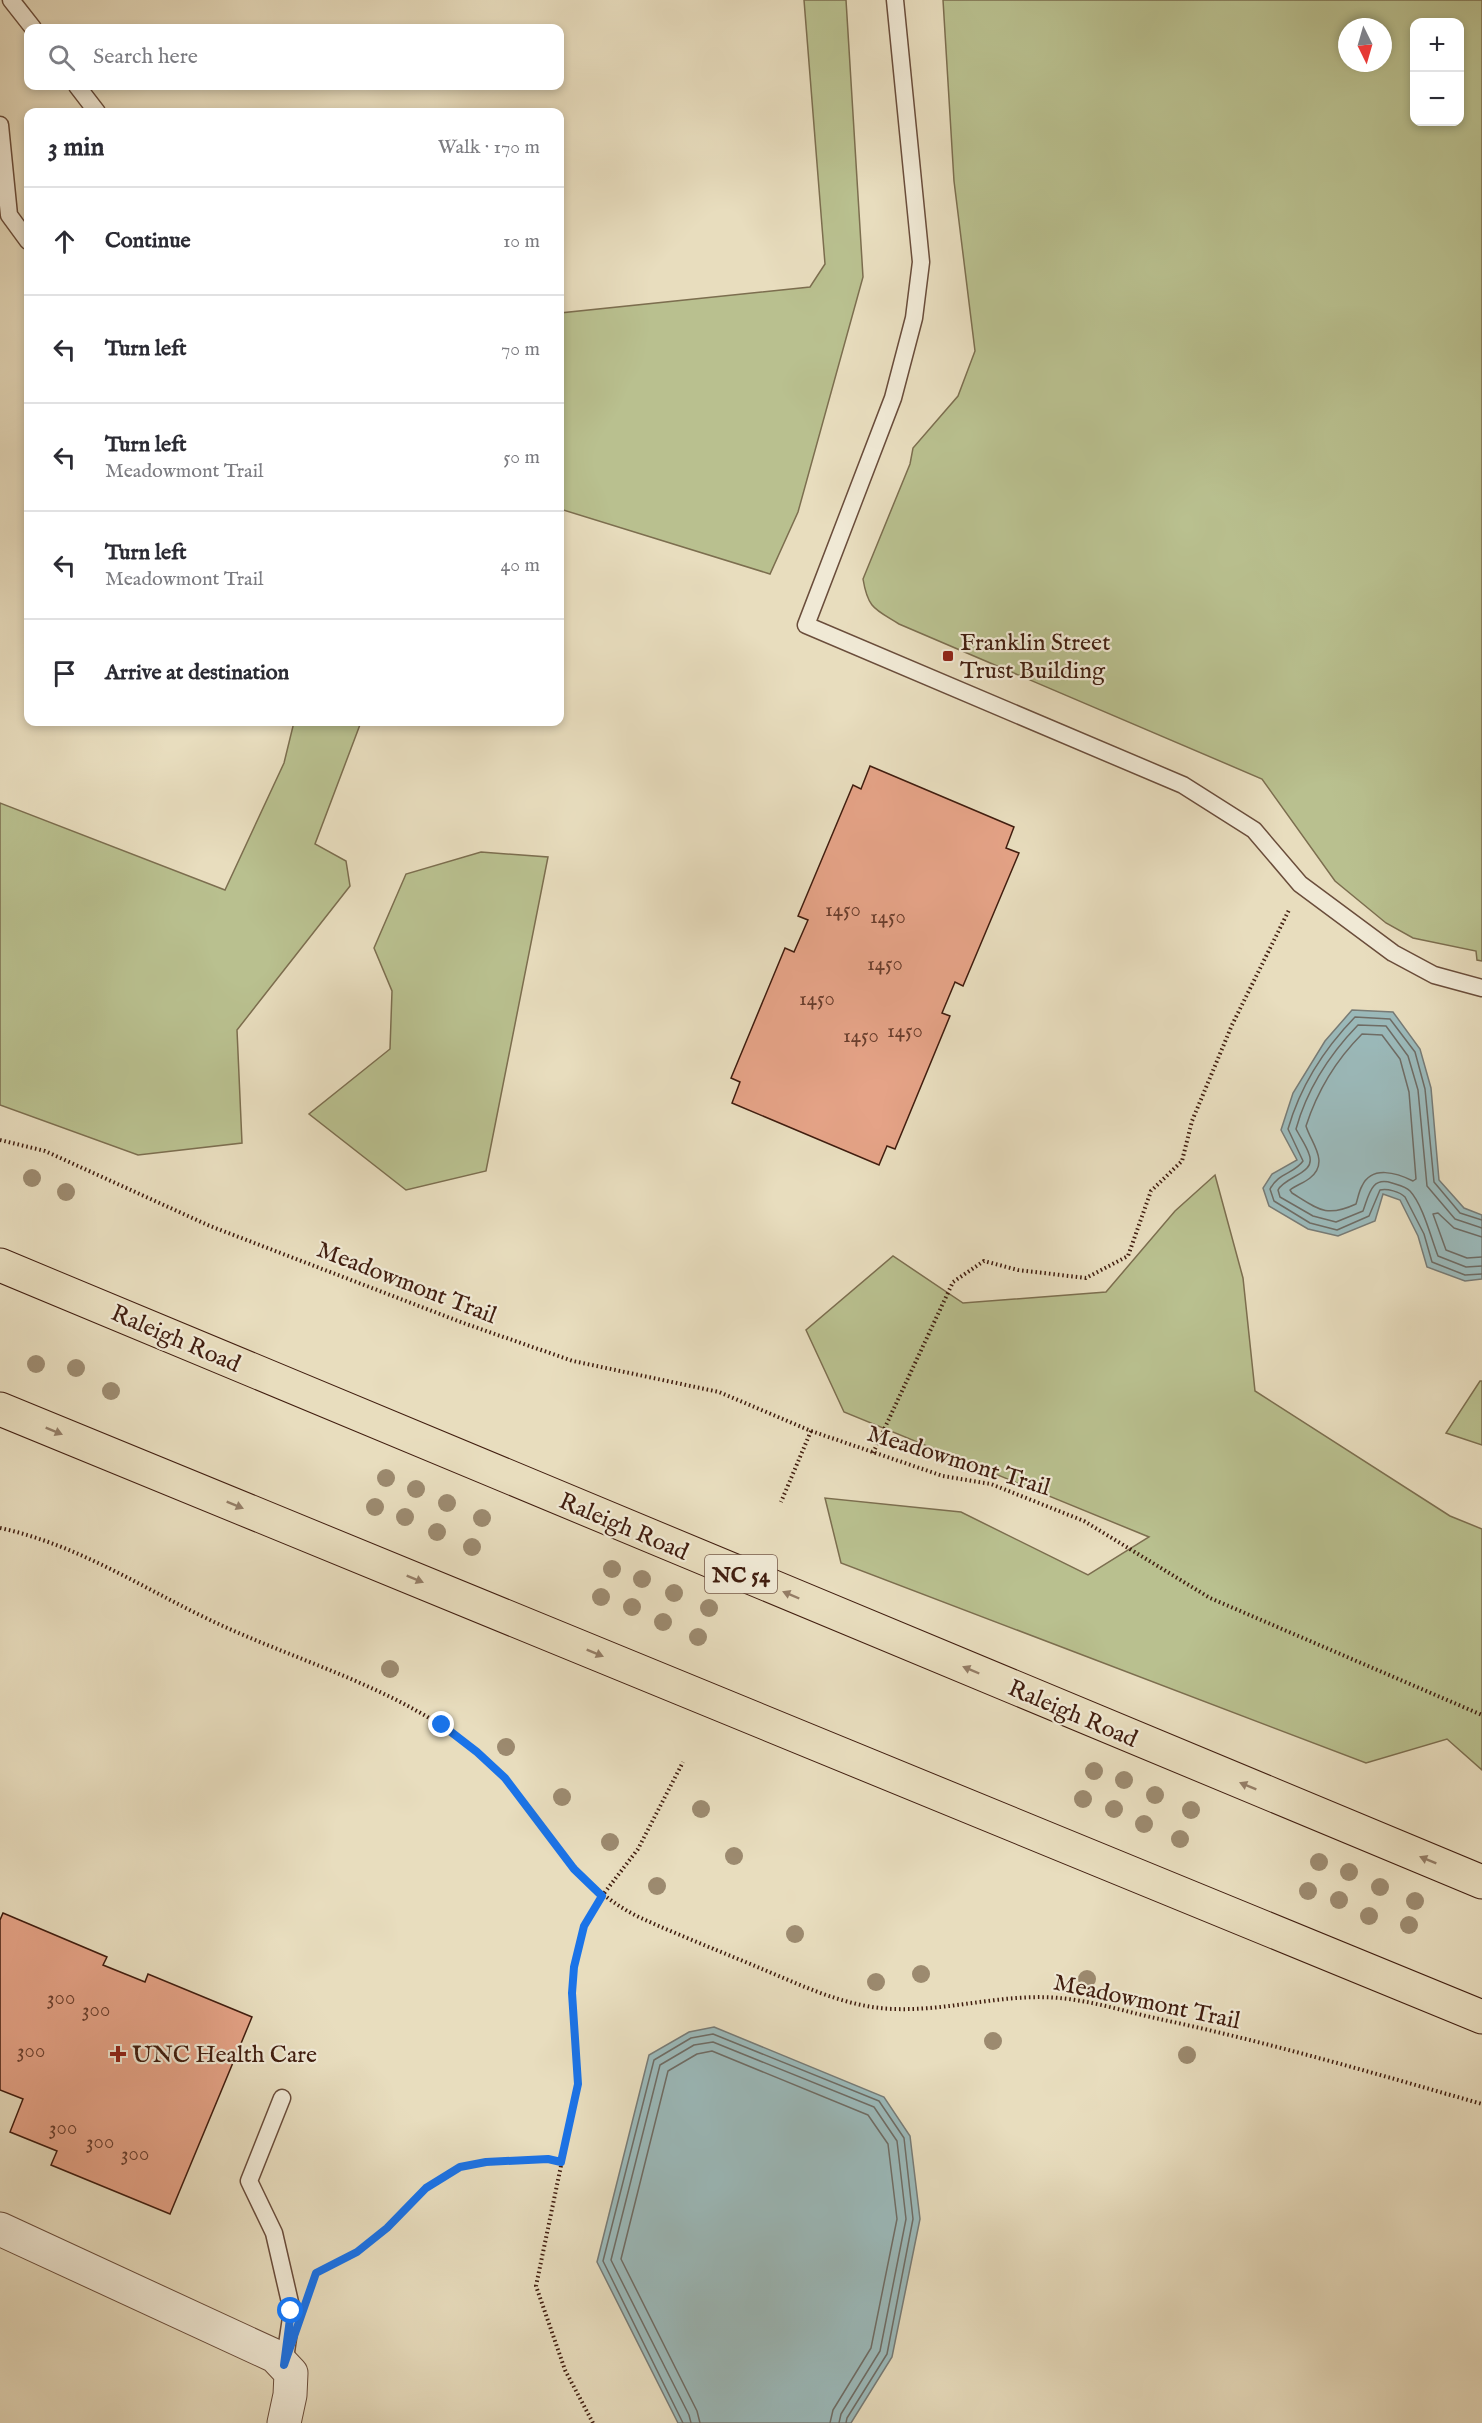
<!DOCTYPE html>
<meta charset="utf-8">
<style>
body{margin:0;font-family:"IM FELL English",serif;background:#f7f7f7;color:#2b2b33}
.controls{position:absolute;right:18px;top:18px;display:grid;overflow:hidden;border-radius:12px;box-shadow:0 3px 9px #0003}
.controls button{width:54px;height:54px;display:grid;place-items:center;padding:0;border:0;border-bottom:2px solid #e1e1e2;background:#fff;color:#2b2b33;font:30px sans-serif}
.compass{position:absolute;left:1338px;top:18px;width:54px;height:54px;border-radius:50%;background:#fff;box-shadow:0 3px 9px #0003;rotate:175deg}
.stop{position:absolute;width:18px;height:18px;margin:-14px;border:4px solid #1a73e8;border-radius:50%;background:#fff}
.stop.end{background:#1a73e8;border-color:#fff;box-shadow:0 2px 6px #0008}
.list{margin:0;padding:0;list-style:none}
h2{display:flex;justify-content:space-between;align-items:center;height:78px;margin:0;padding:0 24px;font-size:26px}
h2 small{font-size:20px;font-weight:400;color:#7c7c81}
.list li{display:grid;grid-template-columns:39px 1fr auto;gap:18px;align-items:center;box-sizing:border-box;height:108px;padding:0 24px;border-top:2px solid #e1e1e2}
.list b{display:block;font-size:22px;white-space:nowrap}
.list p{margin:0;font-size:20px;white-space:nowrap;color:#7c7c81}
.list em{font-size:20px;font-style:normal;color:#7c7c81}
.icon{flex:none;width:33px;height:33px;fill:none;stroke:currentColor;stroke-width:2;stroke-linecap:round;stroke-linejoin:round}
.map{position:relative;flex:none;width:1482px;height:2423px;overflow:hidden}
.search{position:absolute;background:#fff;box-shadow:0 3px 9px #0003;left:24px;top:24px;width:540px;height:66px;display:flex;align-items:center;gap:15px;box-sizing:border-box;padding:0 21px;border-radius:12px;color:#7c7c81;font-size:22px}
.panel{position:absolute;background:#fff;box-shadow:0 3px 9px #0003;left:24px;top:108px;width:540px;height:618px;border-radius:12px}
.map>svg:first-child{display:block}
.green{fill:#b9c08f;stroke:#7c6e4f;stroke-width:1.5;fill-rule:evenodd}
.water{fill:#9bbabb;stroke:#777b76;stroke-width:1.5}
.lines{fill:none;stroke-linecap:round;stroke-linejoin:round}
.shore{stroke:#6e6c65;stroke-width:1.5}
.building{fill:#e5a387;stroke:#401d0f;stroke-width:1.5}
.service-casing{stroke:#6a4d3b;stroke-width:19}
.minor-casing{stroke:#6a4d3b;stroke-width:35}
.primary-casing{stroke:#401d0f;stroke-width:35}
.path{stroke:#401d0f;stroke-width:4;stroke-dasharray:1.5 3;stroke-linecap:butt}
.service{stroke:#f0e9d5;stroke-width:16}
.minor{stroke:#f0e9d5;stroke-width:33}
.primary{stroke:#e8ddbe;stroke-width:33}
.tree{fill:#9c8a6f}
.oneway{fill:#947d66}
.route{stroke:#1a73e8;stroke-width:8}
.poi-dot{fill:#8f2418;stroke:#f0e9d5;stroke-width:2}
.labels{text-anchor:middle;stroke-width:4.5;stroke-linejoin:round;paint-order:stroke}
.number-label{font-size:21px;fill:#693e2d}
.shield{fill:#f0e9d5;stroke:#755a4a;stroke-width:1.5}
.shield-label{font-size:22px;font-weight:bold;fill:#401d0f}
.poi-label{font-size:24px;fill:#401d0f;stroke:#f0e9d5;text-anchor:start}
.street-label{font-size:24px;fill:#401d0f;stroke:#f0e9d5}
</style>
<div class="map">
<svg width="1482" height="2423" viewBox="0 0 1482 2423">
<rect width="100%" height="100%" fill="#e8ddbe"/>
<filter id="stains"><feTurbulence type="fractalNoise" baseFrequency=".00333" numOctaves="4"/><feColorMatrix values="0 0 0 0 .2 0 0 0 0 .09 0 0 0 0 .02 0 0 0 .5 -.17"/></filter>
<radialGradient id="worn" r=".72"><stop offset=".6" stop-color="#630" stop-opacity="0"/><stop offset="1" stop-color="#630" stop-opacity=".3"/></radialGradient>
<path class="green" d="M804 0H846L863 277 798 512 770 574 560 509V313L810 287 825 264Z
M943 0H1482V961L1477 960 1476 951 1413 938 1386 923 1335 881 1262 779 899 624C875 609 868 609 863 579L910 464 913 448 958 396 975 351 954 181ZM1460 22V122H1414V22ZM1347 27H1383V63H1347Z
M294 722H361L315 844 346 861 350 886 237 1030 242 1143 138 1155 0 1105V803L225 890 284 763Z
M481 852 548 857 486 1171 406 1190 309 1114 390 1049 392 991 374 948 406 874Z
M1215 1175 1243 1278 1255 1391 1450 1516 1482 1529V1770L1447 1739 1366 1763 841 1563 825 1498 961 1512 1088 1575 1149 1537 844 1412 806 1330 893 1256 963 1303 1106 1292 1175 1211Z
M1480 1381H1482V1445L1446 1433Z"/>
<path class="water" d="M1352 1010 1393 1012 1420 1049 1431 1088 1439 1180 1464 1208 1482 1215V1279L1465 1281 1427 1267 1418 1236 1400 1200 1383 1194 1375 1221 1338 1236 1308 1229 1269 1206 1263 1188 1272 1174 1297 1160 1281 1130 1293 1093 1325 1041Z
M714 2027 884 2097 910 2136 920 2219 892 2357 851 2423H678L597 2262 649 2055 689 2032Z"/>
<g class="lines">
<path class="shore" d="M1362 1034 1382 1035 1400 1059 1409 1092 1416 1179 1413 1181C1397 1173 1372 1165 1362 1186 1359 1191 1358 1198 1356 1204 1326 1218 1318 1209 1292 1193L1290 1190C1296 1185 1304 1183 1310 1178 1330 1162 1311 1143 1306 1126 1317 1092 1336 1060 1362 1034Z
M1482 1220 1460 1213 1434 1182 1425 1089 1415 1052 1390 1019 1355 1017C1324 1049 1300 1087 1288 1129L1303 1161C1294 1174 1279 1172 1270 1189L1274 1201 1310 1223 1337 1230 1369 1216 1380 1190C1387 1188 1400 1192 1405 1197L1424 1234 1432 1262 1465 1275 1482 1274
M1482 1228 1455 1219 1427 1186 1418 1090 1408 1056 1386 1026 1358 1025C1330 1054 1307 1089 1296 1129 1300 1137 1306 1145 1309 1154 1317 1174 1285 1176 1278 1190L1280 1197 1313 1216 1336 1222 1363 1211C1369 1195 1371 1176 1392 1183 1398 1185 1405 1186 1410 1191 1423 1205 1431 1238 1438 1256L1466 1267 1482 1266
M1482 1237 1454 1228 1438 1213 1433 1214 1446 1250 1467 1258 1482 1257
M683 2423 603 2261 654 2060 691 2038 713 2034 879 2101 904 2138 913 2219 887 2354 847 2418 846 2423
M691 2423 689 2415 611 2260 660 2065 694 2045 713 2042 874 2107 897 2141 906 2219 880 2351 841 2414 839 2423
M700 2423 697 2411 621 2259 668 2071 697 2054 712 2051 868 2115 888 2144 897 2219 871 2348 833 2410 830 2423"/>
</g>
<path class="building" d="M870 766 1014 827 1006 848 1019 853 963 986 955 982 942 1013 950 1016 895 1149 887 1146 879 1165 732 1103 740 1082 731 1078 785 948 794 952 808 920 798 916 853 785 861 789Z
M3 1913 107 1957 103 1965 145 1982 148 1974 252 2017 170 2214 51 2165 57 2151 10 2132 23 2099 0 2090V1920Z"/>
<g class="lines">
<g class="service-casing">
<path id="service" d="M11 0 33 28
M895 0 921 262 914 318 893 398 806 625 1183 785 1254 830 1300 884 1393 953 1434 975 1482 988
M77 86 97 112
M0 125 9 215 28 241
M282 2098 249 2181 274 2233 292 2311 284 2365"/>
</g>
<g class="minor-casing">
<path id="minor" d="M0 2229 275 2356 291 2373 290 2395 284 2423"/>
</g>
<g class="primary-casing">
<path id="primary" d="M0 1265 1482 1882
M0 1409 1482 2017"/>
</g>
<path class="path" d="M0 1140 45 1151 210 1226 466 1324 573 1361 719 1392 811 1431 781 1502
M811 1431 943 1476 991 1484 1084 1521 1210 1598 1482 1715
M873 1453 953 1282 984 1261 1018 1270 1086 1278 1128 1256 1151 1191 1182 1161 1192 1121 1232 1025 1289 910
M0 1528C78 1545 139 1586 210 1620 298 1662 398 1687 475 1750 539 1802 562 1881 641 1918 678 1935 717 1950 755 1966 799 1984 846 2008 895 2009 950 2011 1004 1993 1059 1998 1094 2001 1130 2013 1164 2020 1271 2043 1377 2074 1482 2104
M314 2278 317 2273 357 2252 387 2228 426 2188 460 2167 486 2162 548 2159 561 2162
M593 2423 565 2370 536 2286 578 2084 572 1993 574 1967 584 1926 602 1896 638 1849 683 1762"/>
<use href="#service" class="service"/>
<use href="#minor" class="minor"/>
<use href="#primary" class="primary"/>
</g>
<g class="tree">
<circle cx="32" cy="1178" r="9"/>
<circle cx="66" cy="1192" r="9"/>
<circle cx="36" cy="1364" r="9"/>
<circle cx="76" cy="1368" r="9"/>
<circle cx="111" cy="1391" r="9"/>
<circle cx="386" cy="1478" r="9"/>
<circle cx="416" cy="1489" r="9"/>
<circle cx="447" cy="1503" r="9"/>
<circle cx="375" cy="1507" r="9"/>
<circle cx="405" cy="1517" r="9"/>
<circle cx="482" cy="1518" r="9"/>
<circle cx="437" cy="1532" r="9"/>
<circle cx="472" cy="1547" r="9"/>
<circle cx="612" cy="1569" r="9"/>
<circle cx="642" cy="1579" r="9"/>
<circle cx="674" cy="1593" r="9"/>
<circle cx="601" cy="1597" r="9"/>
<circle cx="632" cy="1607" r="9"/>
<circle cx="709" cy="1608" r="9"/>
<circle cx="663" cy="1622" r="9"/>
<circle cx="698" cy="1637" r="9"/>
<circle cx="390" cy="1669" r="9"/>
<circle cx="506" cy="1747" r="9"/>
<circle cx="1094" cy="1771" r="9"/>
<circle cx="1124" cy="1780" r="9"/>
<circle cx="1155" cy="1795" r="9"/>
<circle cx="562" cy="1797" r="9"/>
<circle cx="1083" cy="1799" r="9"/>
<circle cx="701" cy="1809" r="9"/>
<circle cx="1114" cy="1809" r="9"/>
<circle cx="1191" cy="1810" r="9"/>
<circle cx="1144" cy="1824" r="9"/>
<circle cx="1180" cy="1839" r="9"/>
<circle cx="610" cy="1842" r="9"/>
<circle cx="734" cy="1856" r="9"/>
<circle cx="1319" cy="1862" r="9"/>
<circle cx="1349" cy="1872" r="9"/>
<circle cx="657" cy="1886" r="9"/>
<circle cx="1380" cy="1887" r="9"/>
<circle cx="1308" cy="1891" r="9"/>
<circle cx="1339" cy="1900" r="9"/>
<circle cx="1415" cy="1901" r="9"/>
<circle cx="1369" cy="1916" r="9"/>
<circle cx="1409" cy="1925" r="9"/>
<circle cx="795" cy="1934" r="9"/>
<circle cx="921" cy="1974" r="9"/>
<circle cx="1087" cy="1979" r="9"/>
<circle cx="876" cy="1982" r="9"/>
<circle cx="993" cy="2041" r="9"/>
<circle cx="1187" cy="2055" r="9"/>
</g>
<defs><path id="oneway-solid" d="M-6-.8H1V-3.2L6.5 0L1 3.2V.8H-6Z" transform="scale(1.5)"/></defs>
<g class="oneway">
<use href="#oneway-solid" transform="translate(54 1431) rotate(22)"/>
<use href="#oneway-solid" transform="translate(235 1505) rotate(22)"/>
<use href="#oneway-solid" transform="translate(415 1579) rotate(22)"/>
<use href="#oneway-solid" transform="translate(791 1595) rotate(-157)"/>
<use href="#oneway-solid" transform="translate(595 1653) rotate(22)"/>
<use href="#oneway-solid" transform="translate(971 1670) rotate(-157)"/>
<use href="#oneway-solid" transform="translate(1248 1786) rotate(-158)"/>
<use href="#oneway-solid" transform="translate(1428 1860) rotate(-158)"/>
</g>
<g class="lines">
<path class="route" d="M291 2311 284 2365 316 2273 357 2252 387 2228 426 2188 460 2167 486 2162 548 2159 561 2162 578 2084 572 1993 574 1967 584 1926 602 1896 574 1869 505 1778 477 1752 442 1725"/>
</g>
<g class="poi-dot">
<rect x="942" y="650" width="12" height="12" rx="3"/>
<path d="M115 2045h6v6h6v6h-6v6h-6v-6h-6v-6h6z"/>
</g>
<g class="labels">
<g class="number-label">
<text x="843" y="916">1450</text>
<text x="888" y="923">1450</text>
<text x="885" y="970">1450</text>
<text x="817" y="1005">1450</text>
<text x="905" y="1037">1450</text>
<text x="861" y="1042">1450</text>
<text x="61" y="2004">300</text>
<text x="96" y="2016">300</text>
<text x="31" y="2057">300</text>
<text x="63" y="2134">300</text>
<text x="100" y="2148">300</text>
<text x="135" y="2160">300</text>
</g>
<rect class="shield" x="705" y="1555" width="72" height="38" rx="4.5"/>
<g class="shield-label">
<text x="741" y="1582">NC 54</text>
</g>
<g class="poi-label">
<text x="960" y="650">Franklin Street<tspan x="960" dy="28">Trust Building</tspan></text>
<text x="132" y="2062">UNC Health Care</text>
</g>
<g class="street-label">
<text transform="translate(407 1282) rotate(21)" y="8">Meadowmont Trail</text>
<text transform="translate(176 1338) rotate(23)" y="8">Raleigh Road</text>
<text transform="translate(959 1460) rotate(17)" y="8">Meadowmont Trail</text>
<text transform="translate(624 1526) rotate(23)" y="8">Raleigh Road</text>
<text transform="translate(1073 1713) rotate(23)" y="8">Raleigh Road</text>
<text transform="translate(1147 2001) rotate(12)" y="8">Meadowmont Trail</text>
</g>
</g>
<rect width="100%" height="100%" filter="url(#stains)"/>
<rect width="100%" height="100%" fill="url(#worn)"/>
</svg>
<div class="controls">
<button>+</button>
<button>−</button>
</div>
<svg class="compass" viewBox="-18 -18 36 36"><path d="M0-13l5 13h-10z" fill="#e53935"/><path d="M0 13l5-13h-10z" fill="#7c7c81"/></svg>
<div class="stop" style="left:291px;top:2311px"></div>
<div class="stop end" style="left:442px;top:1725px"></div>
<div class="search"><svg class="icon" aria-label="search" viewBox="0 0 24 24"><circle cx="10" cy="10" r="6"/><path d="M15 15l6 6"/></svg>Search here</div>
<section class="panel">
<h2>3 min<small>Walk · 170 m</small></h2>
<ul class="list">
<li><svg class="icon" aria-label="ahead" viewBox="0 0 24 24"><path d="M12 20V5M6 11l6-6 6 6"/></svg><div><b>Continue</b></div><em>10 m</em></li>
<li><svg class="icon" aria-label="left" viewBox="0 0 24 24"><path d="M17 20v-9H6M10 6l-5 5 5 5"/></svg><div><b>Turn left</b></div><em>70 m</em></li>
<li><svg class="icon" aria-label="left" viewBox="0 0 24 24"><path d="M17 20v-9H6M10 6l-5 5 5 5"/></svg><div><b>Turn left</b><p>Meadowmont Trail</p></div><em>50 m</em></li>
<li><svg class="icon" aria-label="left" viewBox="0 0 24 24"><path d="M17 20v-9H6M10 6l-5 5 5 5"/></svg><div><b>Turn left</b><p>Meadowmont Trail</p></div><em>40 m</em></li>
<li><svg class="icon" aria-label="arrive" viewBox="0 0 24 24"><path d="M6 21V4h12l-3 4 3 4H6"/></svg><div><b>Arrive at destination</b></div></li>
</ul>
</section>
</div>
